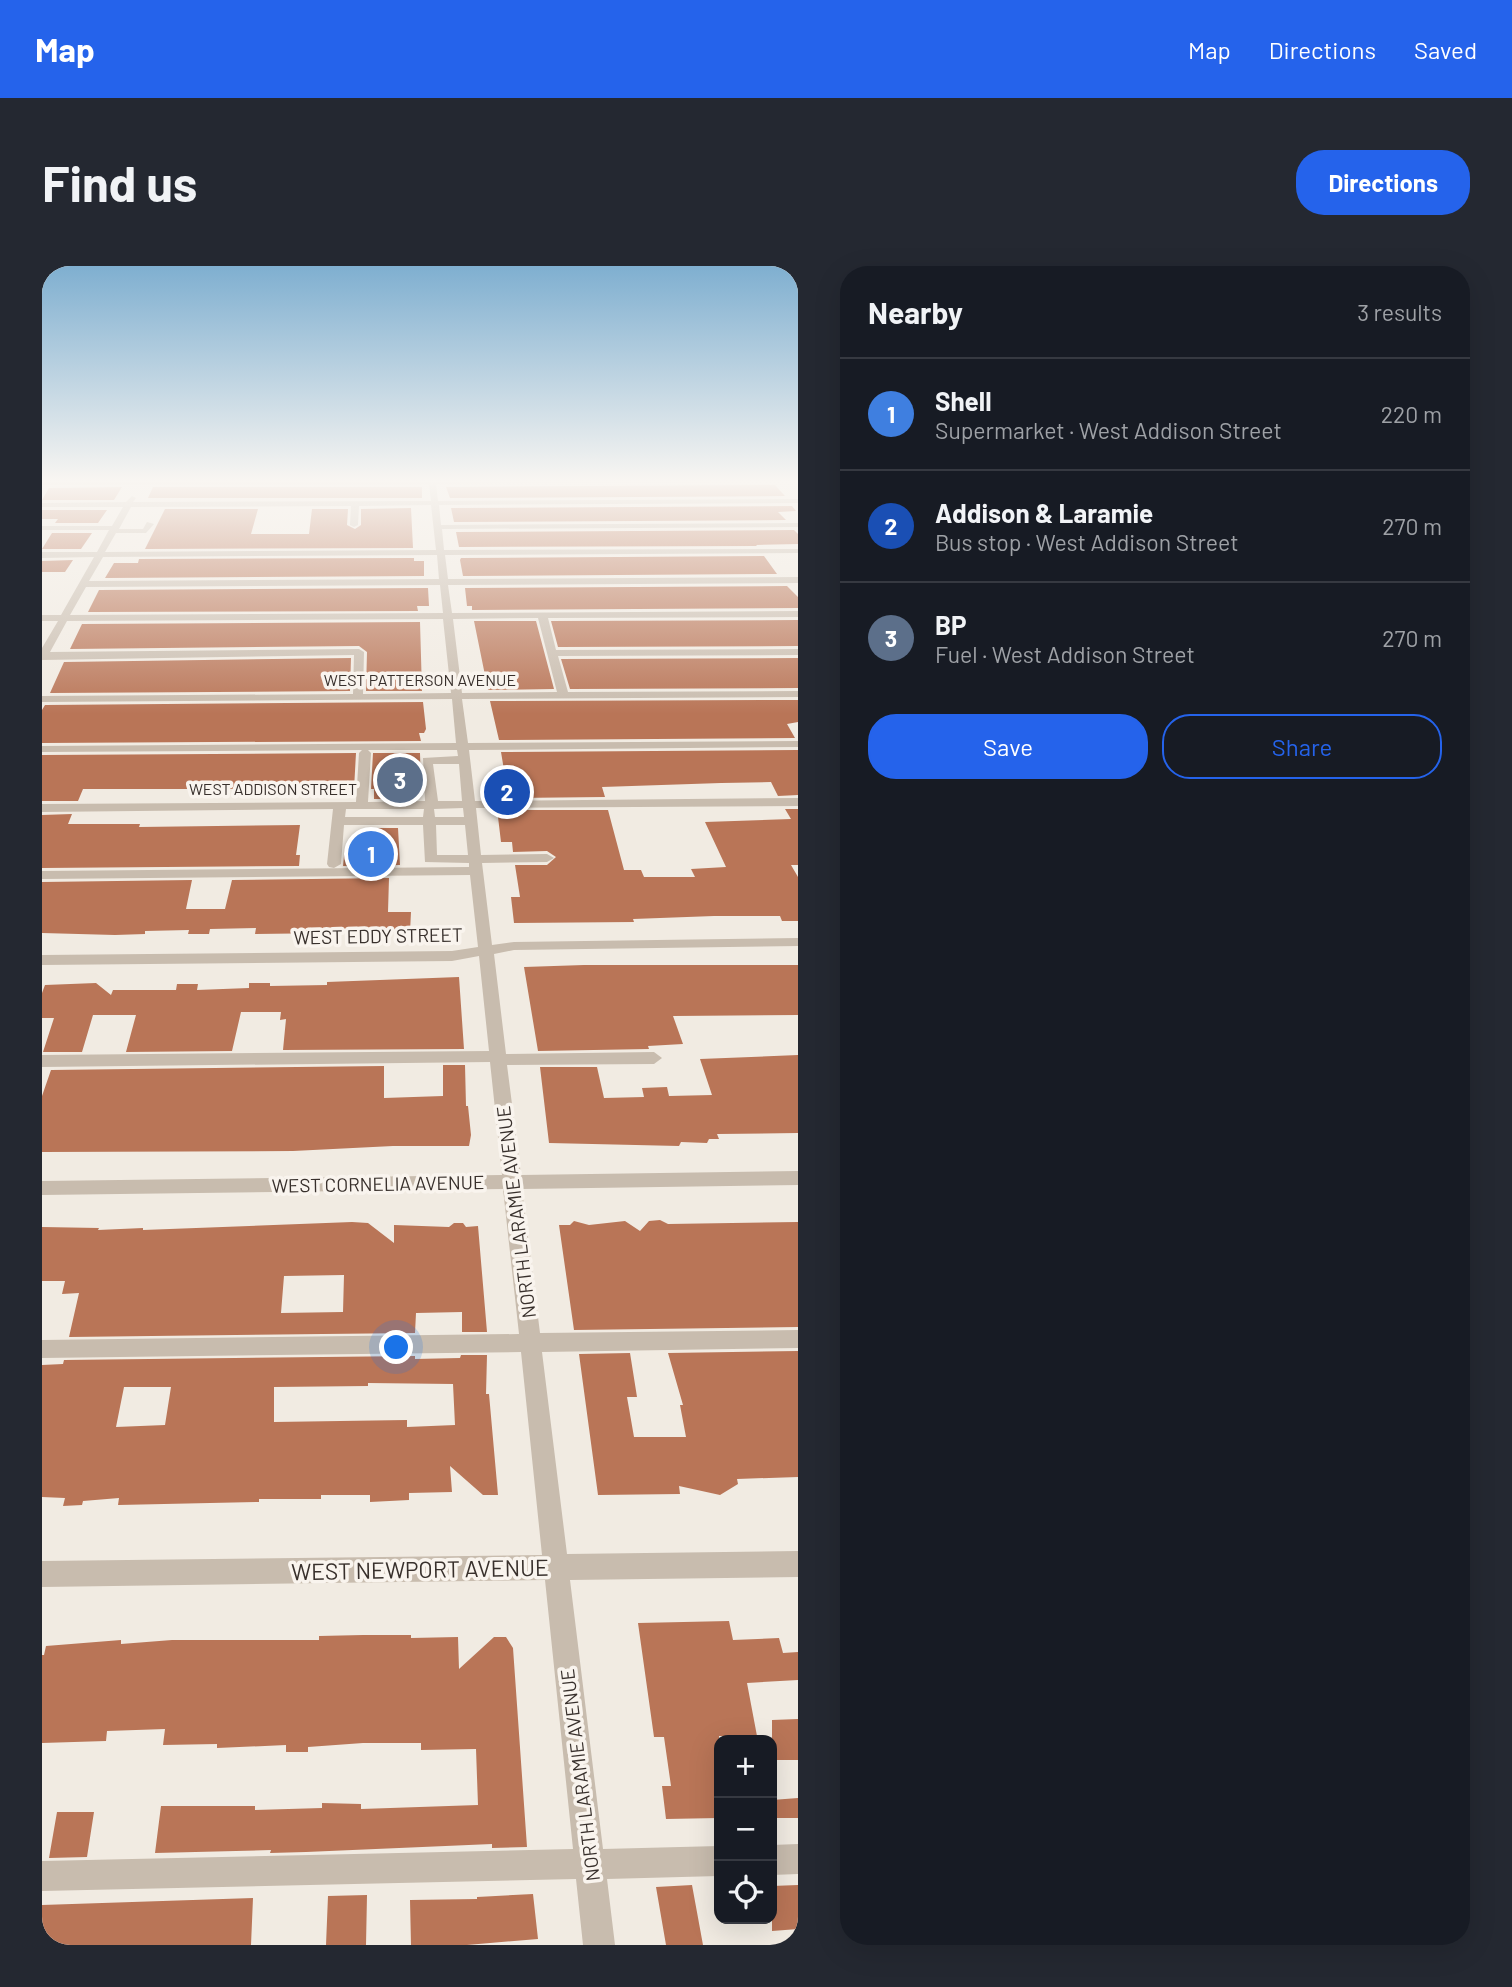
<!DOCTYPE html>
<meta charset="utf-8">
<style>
body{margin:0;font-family:Barlow,sans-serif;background:#242831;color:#f1f3f6}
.controls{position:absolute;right:21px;bottom:21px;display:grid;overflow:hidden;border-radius:14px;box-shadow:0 7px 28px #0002}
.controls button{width:63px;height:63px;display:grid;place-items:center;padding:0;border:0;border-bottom:2px solid #363941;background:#171b24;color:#f1f3f6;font:35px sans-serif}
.you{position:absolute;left:355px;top:1082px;width:24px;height:24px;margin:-18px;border:5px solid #fff;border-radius:50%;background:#1a73e8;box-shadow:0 0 0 10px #1a73e833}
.badge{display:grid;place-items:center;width:46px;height:46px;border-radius:50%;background:#2563eb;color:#fff;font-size:23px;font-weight:700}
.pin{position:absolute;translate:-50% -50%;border:4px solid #fff;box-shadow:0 2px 7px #0006}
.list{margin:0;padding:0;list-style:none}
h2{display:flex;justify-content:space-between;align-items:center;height:91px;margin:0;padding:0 28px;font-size:30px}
h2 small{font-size:23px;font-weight:400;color:#9ea1a6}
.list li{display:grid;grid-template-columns:46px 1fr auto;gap:21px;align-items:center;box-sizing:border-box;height:112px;padding:0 28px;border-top:2px solid #363941}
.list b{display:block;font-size:26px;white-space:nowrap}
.list p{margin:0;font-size:23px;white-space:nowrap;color:#9ea1a6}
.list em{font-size:23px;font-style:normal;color:#9ea1a6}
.actions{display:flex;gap:14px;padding:21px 28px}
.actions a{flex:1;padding:16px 0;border:2px solid #2563eb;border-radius:28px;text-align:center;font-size:24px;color:#2563eb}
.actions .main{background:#2563eb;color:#fff}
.icon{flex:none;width:38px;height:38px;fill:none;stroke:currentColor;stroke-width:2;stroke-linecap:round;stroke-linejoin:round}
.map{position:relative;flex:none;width:756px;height:1679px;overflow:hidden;border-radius:28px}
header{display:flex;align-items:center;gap:42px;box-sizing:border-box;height:98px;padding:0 35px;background:#2563eb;color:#fff}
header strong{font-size:33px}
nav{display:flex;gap:38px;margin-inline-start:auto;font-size:24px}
.intro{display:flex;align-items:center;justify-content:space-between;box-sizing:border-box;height:168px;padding:0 42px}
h1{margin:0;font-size:49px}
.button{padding:18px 32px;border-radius:28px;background:#2563eb;color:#fff;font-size:24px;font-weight:700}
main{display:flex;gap:42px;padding:0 42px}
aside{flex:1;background:#171b24;border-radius:28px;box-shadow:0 7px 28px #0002}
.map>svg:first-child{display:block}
.building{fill:#b97557;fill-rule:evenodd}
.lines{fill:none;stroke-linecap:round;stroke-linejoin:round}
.minor{fill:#c8bcae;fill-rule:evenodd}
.labels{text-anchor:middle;stroke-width:7;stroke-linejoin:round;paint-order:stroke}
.far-street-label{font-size:16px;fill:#38302c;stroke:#f9f4ee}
.street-label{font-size:19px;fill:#38302c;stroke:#f9f4ee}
.near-street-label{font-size:23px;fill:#38302c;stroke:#f9f4ee}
</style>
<header>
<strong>Map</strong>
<nav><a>Map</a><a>Directions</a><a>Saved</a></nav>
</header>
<div class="intro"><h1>Find us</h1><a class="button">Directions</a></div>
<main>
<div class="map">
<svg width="756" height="1679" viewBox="0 0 756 1679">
<rect width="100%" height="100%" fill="#f1ebe2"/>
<path class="building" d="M733 219 743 230 408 232 404 221Z
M80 221 72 234H0L7 222Z
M111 221H380V232H106Z
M750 240 754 245 736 246 744 254 412 256 409 242Z
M369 242 371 282 103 283 123 243H216L209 268H267L270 243H306L305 259 313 263 319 259V243Z
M0 244H65L56 257H13L16 253H0Z
M752 264 756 268V278L714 279 715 280 417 281 414 266Z
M6 267H50L39 283H0L10 267Z
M722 290 735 308 421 310 418 294 419 292Z
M372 292V295H382V310L63 312 72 297H96L97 293Z
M31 294 23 306H0V295Z
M745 320 756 331V342L430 344V340H425L423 322Z
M386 322 387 340H375L376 345 46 346 57 324Z
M756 354V380L516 381 509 355Z
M432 355H494L512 423 446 424Z
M378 356 380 425H324L325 386 317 380 28 383 40 358Z
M309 392 308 425 8 427 22 396Z
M756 392V422L528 423 519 393Z
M756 434V456L745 458 753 472 457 474 448 435Z
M381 436 384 463 382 467H377L379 475 0 477V444L3 439Z
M756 484V529L736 530 729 516 679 517 560 521 563 531 472 532 466 504H462L459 486Z
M314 487 312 523H41L36 535H0V489Z
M331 487H378L379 526H355V533H332V523H329Z
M743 543H756V599H749L756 611V655H740L738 650H672L591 653 592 656 472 657 469 631H478L473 599H505L514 591 505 585 471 586 470 576H459L456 551H476L475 544H566L582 604H599L602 611H653L649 603 684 601 663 556 749 553Z
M30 548 26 558H98L97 561 258 559 254 589H258L257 600 0 602V549Z
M332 562H356L358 599 301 600 303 581H332Z
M347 612 346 646H369L368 666 213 668 214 662 168 663 167 668H146L147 664 103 665V668L73 669 0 667V616L150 614 144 643H183L190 614Z
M542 699H756V749L631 750 641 778 606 780 607 783 496 785 482 701Z
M417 711 422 783 241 784 244 753 238 754 239 746H199L190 785 84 786 94 749H51L40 786H1L12 752H0V727L3 719 54 717 69 729 71 724H134L135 718H156L155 724 207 722V717H228V720L285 719V716Z
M756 789V867L675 868 677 873H667L665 877 639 876 637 880 507 877 498 801H555L562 832 602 831 600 822 625 821 627 830 670 829 658 793Z
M401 799H423L424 840H426L429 869 427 880H351L251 885 0 886V830L9 804 342 800V832L401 830Z
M618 954 626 958 756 956V1061L532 1064 517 959H528L532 955 547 959 583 955 598 965 607 955Z
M310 956 326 957 352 977V959L407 961 412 957H421L424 961 436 960 445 1066H420V1046L374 1047 373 1067 27 1071 37 1027 20 1028 23 1015H0V961L57 962 56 964 101 962V964ZM302 1009 301 1046 239 1047 242 1010Z
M756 1085V1211L695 1213 696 1218 678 1229 637 1220 638 1228 556 1229 537 1088 588 1087 595 1131H585L592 1171H644L638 1139H641L626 1087Z
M419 1089H445L444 1128H447L456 1229H441L408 1200 410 1226 367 1227V1234L328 1236V1229H279V1233H217V1236L76 1239 77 1232 41 1235 40 1239 21 1240 23 1232 0 1231V1099L21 1098 22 1094 373 1090V1093L418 1092ZM326 1117 411 1118 413 1159 365 1161V1154L232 1156V1121L326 1120ZM82 1121H129L123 1159 74 1161Z
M687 1355 691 1374 737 1372 741 1387 756 1386V1414L705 1417 715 1470H677V1552L624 1553 620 1520H629L622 1471H612L596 1357Z
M321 1369H369V1372L416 1371 417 1403 452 1371H464L471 1382 485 1581 450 1582V1578L264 1586 228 1587 229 1584 113 1587 119 1540H213V1544L280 1542V1537L319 1538V1543L436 1539 434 1483 379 1484V1477H321L266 1481V1486H244V1479L175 1482V1478L121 1479 123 1463 65 1465 64 1475 0 1477V1389H2L4 1380 79 1374V1378L130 1374H277V1370Z
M756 1453V1494H730V1454Z
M756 1532V1552H730V1534Z
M15 1546H52L45 1591 7 1592Z
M650 1619 661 1679H624L614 1621Z
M756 1619V1663L730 1665V1620Z
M491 1628 496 1673 425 1679H369L368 1634 435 1633V1631Z
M325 1629 324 1679H284L286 1630Z
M211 1632 209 1679H0V1639Z"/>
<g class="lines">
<path class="minor" d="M756 213V216L394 218 396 235 756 233V237L397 239 399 259 756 257V261L400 263 402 284 756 283V287L403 289 406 313 756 311V317L406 319 410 347 756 345V351L506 352 514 384 756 383V389L516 390 526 426 756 425V431L420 433 426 477 756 475V481L427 484 433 535 756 532V540L434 542 439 589 505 588 512 592 505 596 440 597 450 679 472 676 756 672V680L472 684 452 688 464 788 612 786 620 792 612 798 465 799 479 909 756 905V919L480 923 498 1067 756 1064V1082L500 1086 525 1288 756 1285V1311L528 1314 561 1583 677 1580V1610L565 1613 573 1679H541L534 1613 0 1625V1595L531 1583 503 1314 0 1321V1295L500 1289 479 1086 0 1092V1074L477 1068 461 923 0 929V915L460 909 448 796 0 801V789L447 785 437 690 410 695 0 699V689L410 685 436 681 428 609 0 613V605L427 601V597L383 596 381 559H302L299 598 292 602 287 601 285 598 291 543 0 546V538L314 536 317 487 320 484 0 486V480L414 477 410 433 0 436V430L311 428 312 389 0 394V382L16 355H0V349H19L52 291 0 292V286H55L67 264H0V260H70L81 241H0V237L84 236 90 230 94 232 91 236 389 235 387 218 0 219V215ZM389 239 394 284 63 286 74 267H104L112 258 105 256 101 263H77L89 241 309 240 308 259 312 261 316 259 317 240ZM395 289 397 313 47 315 61 291ZM398 319 401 347 28 349 44 321ZM496 352 515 426 420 427 411 353ZM401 353 409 427 321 428 322 386 317 383 8 386 25 355ZM326 484H415L416 490 381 492 383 535 326 536 329 487ZM391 498H417L420 535H396ZM421 542 422 551H393L392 543ZM304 543H382L381 551H303ZM394 559H423L426 589H395Z
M756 1578V1608L730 1609V1579Z"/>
</g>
<linearGradient id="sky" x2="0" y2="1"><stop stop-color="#7fafd0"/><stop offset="0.48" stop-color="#f9f6f2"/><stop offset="1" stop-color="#f9f6f2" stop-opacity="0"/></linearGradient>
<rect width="756" height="448" fill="url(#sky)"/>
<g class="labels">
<g class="far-street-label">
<text x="378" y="420">WEST PATTERSON AVENUE</text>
<text x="231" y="529">WEST ADDISON STREET</text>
</g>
<g class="street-label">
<text transform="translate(336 670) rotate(-1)" y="7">WEST EDDY STREET</text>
<text transform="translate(336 918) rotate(-1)" y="7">WEST CORNELIA AVENUE</text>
<text transform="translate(474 946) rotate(-97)" y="7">NORTH LARAMIE AVENUE</text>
<text transform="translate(538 1509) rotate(-97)" y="7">NORTH LARAMIE AVENUE</text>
</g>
<g class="near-street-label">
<text transform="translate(378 1304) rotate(-1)" y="8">WEST NEWPORT AVENUE</text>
</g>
</g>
</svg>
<div class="controls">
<button>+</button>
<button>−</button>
<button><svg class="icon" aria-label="locate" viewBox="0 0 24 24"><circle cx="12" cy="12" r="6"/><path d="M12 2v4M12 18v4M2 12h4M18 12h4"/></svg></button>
</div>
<div class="you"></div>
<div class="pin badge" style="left:329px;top:588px;background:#3f7fe0">1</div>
<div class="pin badge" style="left:465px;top:526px;background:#1a4fb4">2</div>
<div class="pin badge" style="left:358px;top:514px;background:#5c6f8a">3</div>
</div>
<aside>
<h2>Nearby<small>3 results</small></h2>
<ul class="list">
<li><span class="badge" style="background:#3f7fe0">1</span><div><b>Shell</b><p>Supermarket · West Addison Street</p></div><em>220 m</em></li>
<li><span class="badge" style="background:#1a4fb4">2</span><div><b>Addison &amp; Laramie</b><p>Bus stop · West Addison Street</p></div><em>270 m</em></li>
<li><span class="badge" style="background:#5c6f8a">3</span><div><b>BP</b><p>Fuel · West Addison Street</p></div><em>270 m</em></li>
</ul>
<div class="actions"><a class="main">Save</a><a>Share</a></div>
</aside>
</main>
